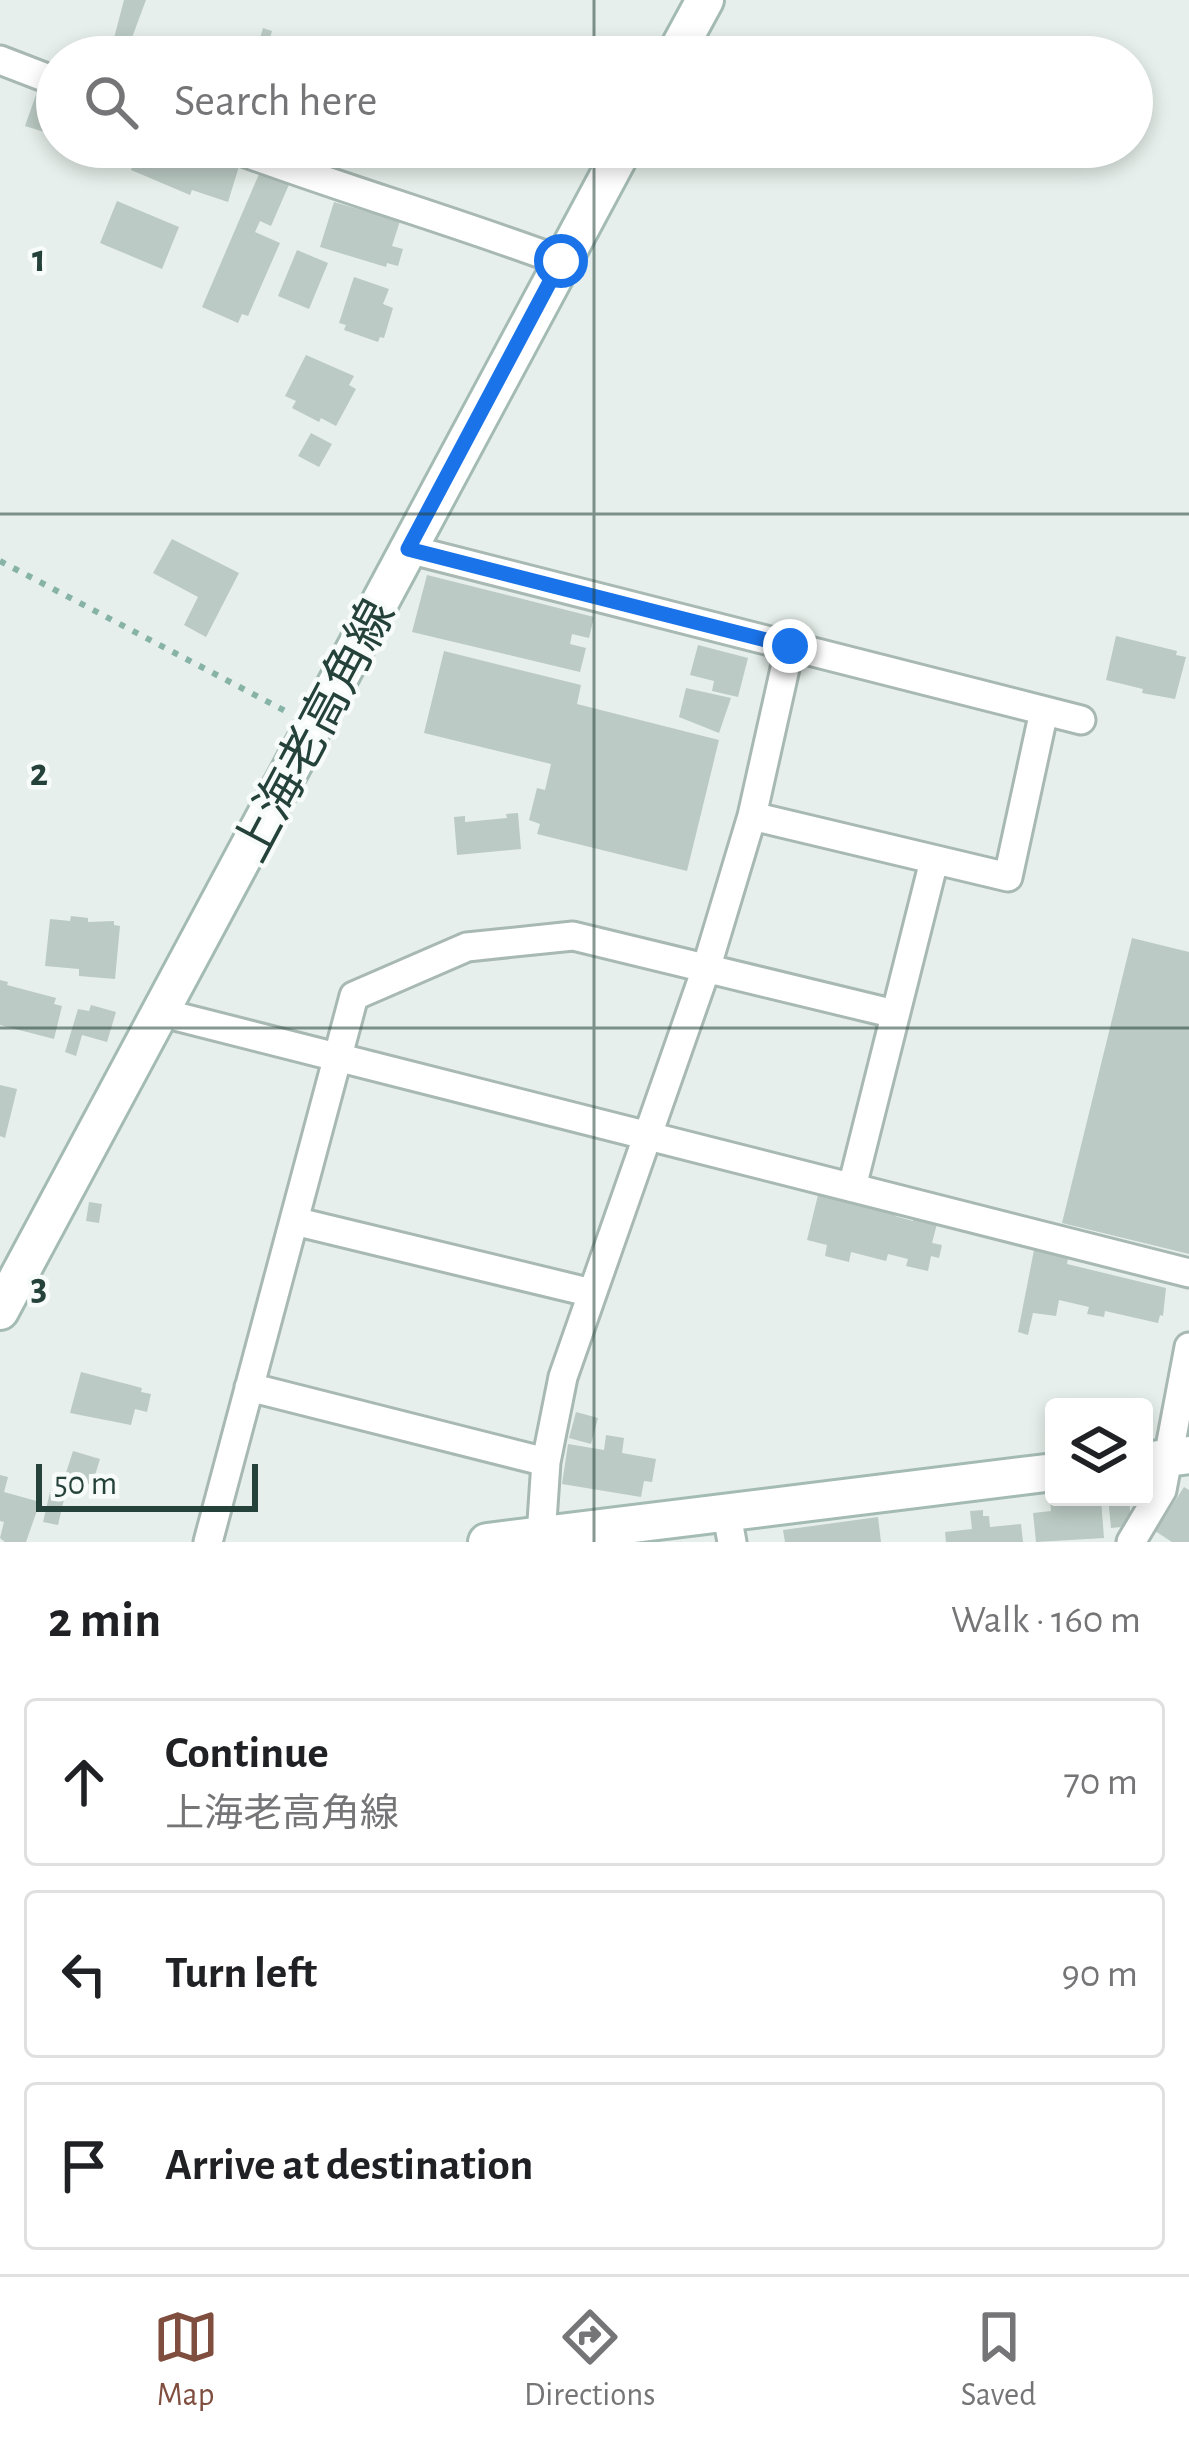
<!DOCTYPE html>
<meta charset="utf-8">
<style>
body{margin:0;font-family:"Alegreya Sans","Noto Sans JP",sans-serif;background:#f6f6f6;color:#202124}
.controls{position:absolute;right:36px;bottom:36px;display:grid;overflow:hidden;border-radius:12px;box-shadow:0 6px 18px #0003}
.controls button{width:108px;height:108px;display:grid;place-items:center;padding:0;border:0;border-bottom:3px solid #e0e0e0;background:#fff;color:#202124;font:60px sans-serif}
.scale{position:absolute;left:36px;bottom:30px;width:222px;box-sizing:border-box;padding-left:12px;border:6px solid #24423a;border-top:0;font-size:33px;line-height:42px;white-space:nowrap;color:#24423a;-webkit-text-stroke:9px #f7fbf9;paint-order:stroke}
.stop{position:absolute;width:36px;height:36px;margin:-27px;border:9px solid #1a73e8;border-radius:50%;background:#fff}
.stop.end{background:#1a73e8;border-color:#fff;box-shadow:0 3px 12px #0008}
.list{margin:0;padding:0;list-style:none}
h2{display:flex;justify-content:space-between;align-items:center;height:156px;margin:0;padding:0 48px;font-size:51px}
h2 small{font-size:39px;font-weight:400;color:#757577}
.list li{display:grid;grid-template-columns:78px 1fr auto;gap:36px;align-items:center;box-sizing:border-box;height:168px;margin:0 24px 24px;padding:0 24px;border:3px solid #e0e0e0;border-radius:12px}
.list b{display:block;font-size:45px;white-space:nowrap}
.list p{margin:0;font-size:39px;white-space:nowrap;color:#757577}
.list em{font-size:39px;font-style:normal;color:#757577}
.icon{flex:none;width:66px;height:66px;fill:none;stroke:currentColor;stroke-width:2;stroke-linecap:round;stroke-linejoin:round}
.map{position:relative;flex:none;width:1189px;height:1542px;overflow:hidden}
.search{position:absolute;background:#fff;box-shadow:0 6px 18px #0003;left:36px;right:36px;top:36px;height:132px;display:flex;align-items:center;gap:30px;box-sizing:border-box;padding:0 42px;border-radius:66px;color:#757577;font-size:45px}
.sheet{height:732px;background:#fff}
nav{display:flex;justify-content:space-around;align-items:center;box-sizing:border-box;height:168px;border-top:3px solid #e0e0e0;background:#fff;font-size:33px;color:#757577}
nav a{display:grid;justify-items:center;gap:6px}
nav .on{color:#7f4e3f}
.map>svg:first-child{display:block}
.building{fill:#bbcac4}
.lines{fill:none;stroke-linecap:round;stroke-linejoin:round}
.street-casing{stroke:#a8b8b2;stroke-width:33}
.secondary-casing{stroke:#a4bbb3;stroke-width:42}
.path{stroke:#86b3a5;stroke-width:6;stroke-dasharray:6 9;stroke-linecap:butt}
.street{stroke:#fff;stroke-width:27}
.secondary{stroke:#fff;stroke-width:36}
.route{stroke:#1a73e8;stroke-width:15}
.grid{fill:none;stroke:#24423a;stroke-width:3;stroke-opacity:0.55}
.labels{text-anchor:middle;stroke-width:9;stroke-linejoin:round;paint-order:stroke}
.street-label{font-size:48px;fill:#24423a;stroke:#f7fbf9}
.grid-label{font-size:39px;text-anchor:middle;font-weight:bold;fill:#24423a;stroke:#f7fbf9;stroke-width:9;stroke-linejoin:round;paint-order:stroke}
</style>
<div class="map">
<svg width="1189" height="1542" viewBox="0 0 1189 1542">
<rect width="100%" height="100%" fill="#e6efeb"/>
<path class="building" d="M124 0H146L130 43 114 38Z
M263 28 272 31 265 55 256 52Z
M39 86 57 93V136L25 126Z
M139 147H205L241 160 228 202 192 190 190 195 131 170Z
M262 167 291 180 271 226 260 221 255 232 280 243 248 316 242 314 238 323 202 307Z
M117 201 179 227 162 269 100 243Z
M334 202 400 221 392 246 403 249 398 266 387 263 386 267 320 247Z
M297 250 328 263 309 309 278 296Z
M354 277 389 289 383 304 393 308 384 338 380 337 378 342 344 330 346 325 339 323Z
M306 355 354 376 349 385 356 389 336 426 321 418 319 422 292 408 296 401 285 396Z
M311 433 332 444 319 467 298 456Z
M172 539 239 573 206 637 184 625 198 597 153 573Z
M427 575 594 617 589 638 572 634 570 644 586 648 580 672 412 632Z
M1116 636 1177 651 1176 655 1186 657 1175 699 1142 693 1143 689 1106 680Z
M698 645 748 658 738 697 712 691 714 681 690 675Z
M444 651 581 685 577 704 719 740 687 871 537 834 540 824 529 820 537 788 545 790 551 764 424 733Z
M686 688 731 698 719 733 679 717Z
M518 813 521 849 457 855 454 817 465 816V822L507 818 506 814Z
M71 916 88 918V922L114 921V925L120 926 115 979 79 976V969L45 966 50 919 70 921Z
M1132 938 1189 952V1254L1062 1223Z
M0 980 8 982 7 985 56 998 54 1004 62 1006 54 1039 0 1025Z
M91 1005 116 1012 107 1042 82 1035 76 1056 65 1052 78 1009 89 1011Z
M0 1085 17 1089 5 1138 0 1136Z
M819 1191 897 1210 895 1216 913 1221 914 1215 938 1220 932 1243 942 1245 939 1258 931 1256 928 1271 906 1266 908 1259 888 1254 886 1261 851 1252 849 1262 825 1256 827 1245 807 1240Z
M89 1202 102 1204 99 1223 86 1221Z
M1035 1245 1069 1253 1067 1264 1166 1288 1163 1316 1160 1315 1158 1323 1105 1311 1104 1317 1087 1314 1089 1307 1059 1300 1056 1316 1033 1313 1028 1335 1018 1332Z
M81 1372 142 1388 141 1392 151 1394 147 1412 135 1409 131 1425 70 1413Z
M576 1412 598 1418 591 1444 569 1438Z
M606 1435 624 1438 622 1453 656 1459 652 1482 644 1481 641 1497 562 1484 568 1444 604 1450Z
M73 1451 100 1459 92 1485 65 1476Z
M0 1475 8 1477 4 1492 40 1502 26 1542H5L0 1538 4 1522 0 1521Z
M1184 1487 1189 1490V1542H1172L1155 1531Z
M50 1492 65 1495 58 1525 43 1522Z
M1083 1497V1502L1101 1500 1104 1538 1036 1542 1033 1513 1051 1511 1050 1500Z
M1108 1497H1129L1131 1526 1111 1528Z
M983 1510V1516H989L990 1527 1021 1524 1023 1542H946L945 1532 972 1529 970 1511Z
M878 1517 881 1542H785L783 1530Z"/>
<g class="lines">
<g class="street-casing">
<path id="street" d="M0 60 57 82
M230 147C339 188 451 220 561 261
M408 549 1081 720
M752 816 1008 877 1044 711
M163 1013 1189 1273
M852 1187 934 861
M294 1221 592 1293
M249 1387 546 1462
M727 1515 732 1542
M541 1536 546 1462 563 1377 706 969 752 816 790 646
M208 1542 354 996 467 947 573 936 895 1014
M1131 1542 1162 1490 1189 1347"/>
</g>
<g class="secondary-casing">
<path id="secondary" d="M674 57 705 0
M0 1311 624 147
M1144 1461 1189 1455
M487 1542 1054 1472"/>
</g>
<path class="path" d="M0 561 289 713"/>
<use href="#street" class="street"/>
<use href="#secondary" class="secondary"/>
</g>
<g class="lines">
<path class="route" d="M561 261 408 549 790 646"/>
</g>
<path class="grid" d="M594 0V57M594 147V1542M0 514H1189M0 1028H1189"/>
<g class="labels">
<g class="street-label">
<text transform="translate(313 730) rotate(-62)" y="17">上海老高角線</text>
</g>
</g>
<g class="grid-label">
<text x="39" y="271">1</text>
<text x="39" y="785">2</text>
<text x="39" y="1299">3</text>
</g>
</svg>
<div class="controls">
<button><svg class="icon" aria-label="layers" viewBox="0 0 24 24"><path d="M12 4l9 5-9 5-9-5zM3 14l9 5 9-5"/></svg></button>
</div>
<div class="scale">50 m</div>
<div class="stop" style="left:561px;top:261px"></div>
<div class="stop end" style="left:790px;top:646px"></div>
<div class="search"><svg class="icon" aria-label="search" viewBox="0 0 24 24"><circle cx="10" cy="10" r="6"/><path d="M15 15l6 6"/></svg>Search here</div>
</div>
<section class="sheet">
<h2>2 min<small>Walk · 160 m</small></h2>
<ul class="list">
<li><svg class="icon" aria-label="ahead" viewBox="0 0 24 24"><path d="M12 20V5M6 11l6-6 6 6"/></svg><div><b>Continue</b><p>上海老高角線</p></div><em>70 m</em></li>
<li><svg class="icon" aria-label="left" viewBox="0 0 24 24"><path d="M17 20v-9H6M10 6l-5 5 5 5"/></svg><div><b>Turn left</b></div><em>90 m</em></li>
<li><svg class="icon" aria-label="arrive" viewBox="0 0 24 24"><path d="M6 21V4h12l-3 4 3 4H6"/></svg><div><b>Arrive at destination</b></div></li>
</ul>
</section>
<nav>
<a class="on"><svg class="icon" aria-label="map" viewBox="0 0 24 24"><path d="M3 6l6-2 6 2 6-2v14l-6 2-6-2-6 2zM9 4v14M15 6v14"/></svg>Map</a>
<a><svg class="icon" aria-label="directions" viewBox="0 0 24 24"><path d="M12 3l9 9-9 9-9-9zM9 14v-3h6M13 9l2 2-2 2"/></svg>Directions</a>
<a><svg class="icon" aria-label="saved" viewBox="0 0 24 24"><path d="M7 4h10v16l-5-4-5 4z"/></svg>Saved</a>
</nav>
